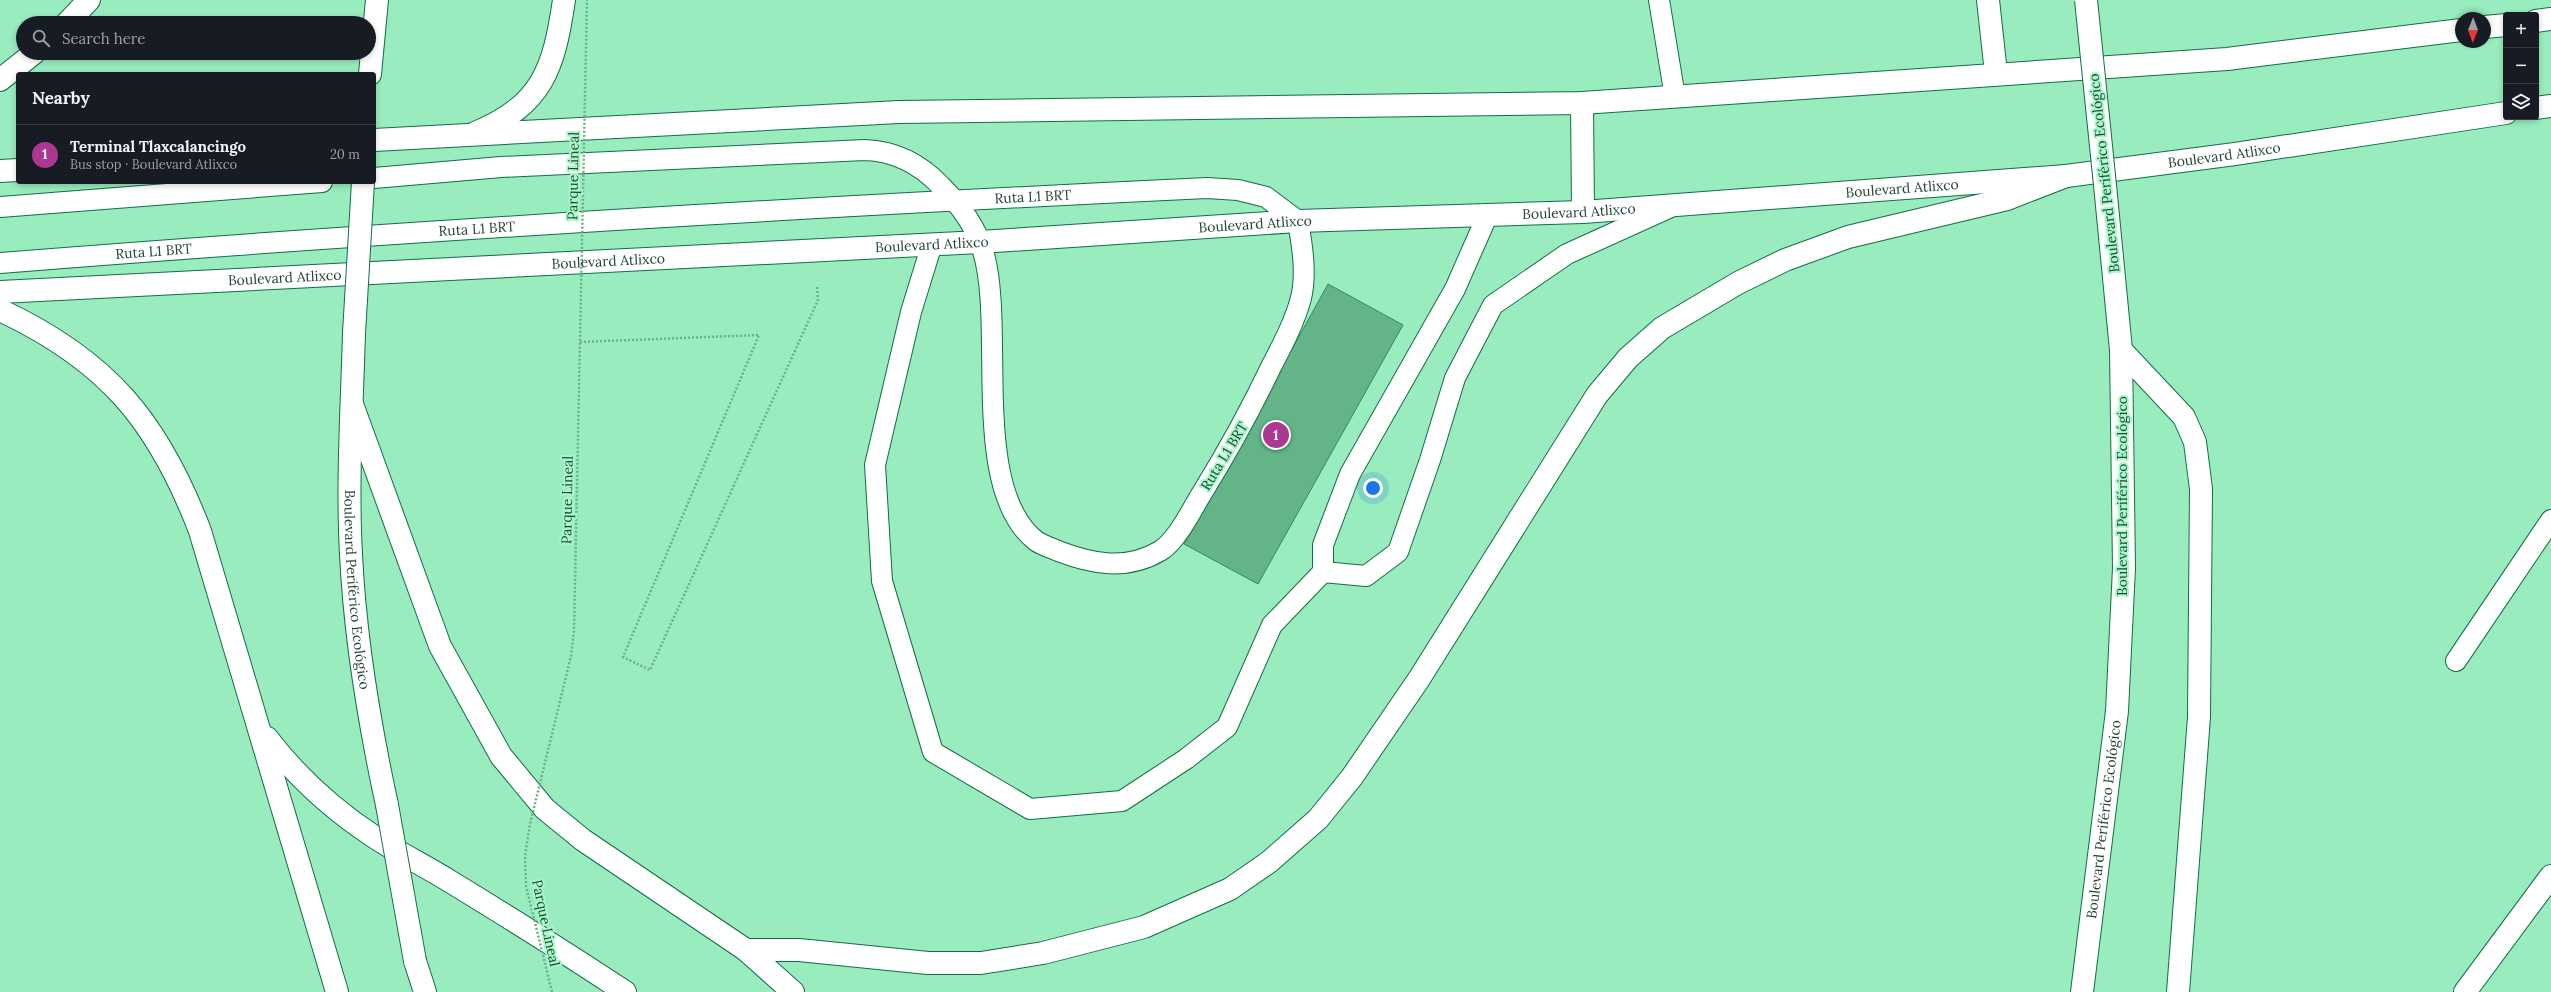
<!DOCTYPE html>
<meta charset="utf-8">
<style>
body{margin:0;font-family:Lora,serif;background:#20242c;color:#f1f3f6}
.controls{position:absolute;right:12px;top:12px;display:grid;overflow:hidden;border-radius:4px;box-shadow:0 2px 6px #0003}
.controls button{width:36px;height:36px;display:grid;place-items:center;padding:0;border:0;border-bottom:1px solid #363941;background:#171b24;color:#f1f3f6;font:20px sans-serif}
.compass{position:absolute;left:2455px;top:12px;width:36px;height:36px;border-radius:50%;background:#171b24;box-shadow:0 2px 6px #0003;rotate:181deg}
.you{position:absolute;left:1373px;top:488px;width:14px;height:14px;margin:-10px;border:3px solid #fff;border-radius:50%;background:#1a73e8;box-shadow:0 0 0 6px #1a73e833}
.badge{display:grid;place-items:center;width:26px;height:26px;border-radius:50%;background:#ad3891;color:#fff;font-size:13px;font-weight:700}
.pin{position:absolute;translate:-50% -50%;border:2px solid #fff;box-shadow:0 1px 4px #0006}
.list{margin:0;padding:0;list-style:none}
h2{display:flex;justify-content:space-between;align-items:center;height:52px;margin:0;padding:0 16px;font-size:17px}
h2 small{font-size:13px;font-weight:400;color:#9ea1a6}
.list li{display:grid;grid-template-columns:26px 1fr auto;gap:12px;align-items:center;box-sizing:border-box;height:60px;padding:0 16px;border-top:1px solid #363941}
.list b{display:block;font-size:15px;white-space:nowrap}
.list p{margin:0;font-size:13px;white-space:nowrap;color:#9ea1a6}
.list em{font-size:13px;font-style:normal;color:#9ea1a6}
.icon{flex:none;width:22px;height:22px;fill:none;stroke:currentColor;stroke-width:2;stroke-linecap:round;stroke-linejoin:round}
.map{position:relative;flex:none;width:2551px;height:992px;overflow:hidden}
.search{position:absolute;background:#171b24;box-shadow:0 2px 6px #0003;left:16px;top:16px;width:360px;height:44px;display:flex;align-items:center;gap:10px;box-sizing:border-box;padding:0 14px;border-radius:22px;color:#9ea1a6;font-size:15px}
.panel{position:absolute;background:#171b24;box-shadow:0 2px 6px #0003;left:16px;top:72px;width:360px;height:112px;border-radius:4px}
.map>svg:first-child{display:block}
.building{fill:#63b588;stroke:#35895f}
.lines{fill:none;stroke-linecap:round;stroke-linejoin:round}
.service-casing{stroke:#126e46;stroke-width:22}
.minor-casing{stroke:#126e46;stroke-width:24}
.primary-casing{stroke:#126e46;stroke-width:24}
.trunk-casing{stroke:#126e46;stroke-width:24}
.path{stroke:#6eaf8a;stroke-width:2.5;stroke-dasharray:2 2;stroke-linecap:butt}
.service{stroke:#fff;stroke-width:20}
.minor{stroke:#fff;stroke-width:22}
.primary{stroke:#fff;stroke-width:22}
.trunk{stroke:#fff;stroke-width:22}
.trunk-bridge-casing{stroke:#126e46;stroke-width:24;stroke-linecap:butt}
.path-bridge{stroke:#6eaf8a;stroke-width:2.5;stroke-dasharray:2 2;stroke-linecap:butt}
.trunk-bridge{stroke:#fff;stroke-width:22}
.labels{text-anchor:middle;stroke-width:4;stroke-linejoin:round;paint-order:stroke}
.street-label{font-size:14px;fill:#234533;stroke:#a6f9c9}
</style>
<div class="map">
<svg width="2551" height="992" viewBox="0 0 2551 992">
<rect width="100%" height="100%" fill="#99ecbd"/>
<path class="building" d="M1328 284 1403 325 1258 584 1184 544Z"/>
<g class="lines">
<g class="service-casing">
<g id="service">
<path d="M1659 0 1675 97"/>
<path d="M0 207 322 182"/>
<path d="M1488 214 1455 289 1350 474 1323 545V572L1366 576 1398 552 1430 460 1455 378 1493 305 1567 254 1671 207"/>
<path d="M932 244 911 312 875 465 882 581 933 752 1030 809 1122 801 1186 759 1227 727 1272 625 1323 572"/>
<path id="s1" d="M0 263C402 231 805 207 1207 188L1238 190 1266 197 1298 221C1302 245 1307 274 1301 298 1295 321 1283 344 1272 365 1251 409 1228 451 1202 493 1192 509 1177 541 1160 551 1126 571 1092 564 1058 551 1051 548 1042 545 1036 541 969 488 1006 327 983 251 976 227 958 203 941 186 920 164 896 151 865 150L501 167 374 178"/>
<path d="M2456 661 2551 520"/>
</g>
</g>
<g class="minor-casing">
<path id="minor" d="M1988 0 1996 73"/>
</g>
<g class="primary-casing">
<g id="primary">
<path d="M2536 21 2551 19"/>
<path d="M2485 27 2506 25"/>
<path d="M1582 103 1583 212"/>
<path d="M2536 108 2551 106"/>
<path d="M374 140 899 112 1582 103 2227 59 2461 30"/>
<path d="M0 171 18 170"/>
<path id="s2" d="M0 292 980 242 1298 221 1583 212 2066 176 2235 154 2506 113"/>
</g>
</g>
<g class="trunk-casing">
<g id="trunk">
<path d="M67 23 89 0"/>
<path d="M370 74 377 0"/>
<path d="M0 80 34 53"/>
<path d="M475 133C543 105 554 68 564 0"/>
<path d="M0 310C107 360 158 421 200 531L337 992"/>
<path id="s3" d="M354 333C352 406 347 481 351 554 355 639 369 722 387 805"/>
<path d="M2121 350 2184 417 2195 442 2201 489 2199 717 2178 992"/>
<path d="M352 404 440 646 501 756 545 809 583 840 746 950H799L928 963H981L1043 953 1144 927 1230 889 1269 862 1318 819 1352 777 1419 679 1597 395 1628 358 1662 328 1738 283 1785 260 1848 237 2007 199 2066 176"/>
<path d="M267 738C297 777 332 809 373 836 398 853 426 866 451 882 510 918 568 954 625 992"/>
<path d="M746 950 793 992"/>
<path d="M415 961 425 992"/>
<path id="s4" d="M2082 992 2117 711 2124 568 2121 350 2105 185"/>
<path d="M2465 992 2551 876"/>
</g>
</g>
<path class="path" d="M580 342 759 335 623 657 650 670 818 300 817 285"/>
<use href="#service" class="service"/>
<use href="#minor" class="minor"/>
<use href="#primary" class="primary"/>
<use href="#trunk" class="trunk"/>
<g class="trunk-bridge-casing">
<path id="trunk-bridge" d="M2086 0 2105 185
M354 333 363 182
M387 805 415 961"/>
</g>
<path class="path-bridge" d="M552 992 526 886 525 856 530 824 571 656 574 631 587 0"/>
<use href="#trunk-bridge" class="trunk-bridge"/>
</g>
<g class="labels">
<g class="street-label">
<text dy="5" stroke="none"><textPath href="#s2" startOffset="2229">Boulevard Atlixco</textPath></text>
<text transform="translate(2104 173) rotate(-96)" y="5">Boulevard Periférico Ecológico</text>
<text transform="translate(573 176) rotate(-89)" y="5">Parque Lineal</text>
<text dy="5" stroke="none"><textPath href="#s2" startOffset="1905">Boulevard Atlixco</textPath></text>
<text dy="5" stroke="none"><textPath href="#s1" startOffset="1035">Ruta L1 BRT</textPath></text>
<text dy="5" stroke="none"><textPath href="#s2" startOffset="1581">Boulevard Atlixco</textPath></text>
<text dy="5" stroke="none"><textPath href="#s2" startOffset="1257">Boulevard Atlixco</textPath></text>
<text dy="5" stroke="none"><textPath href="#s1" startOffset="478">Ruta L1 BRT</textPath></text>
<text dy="5" stroke="none"><textPath href="#s2" startOffset="933">Boulevard Atlixco</textPath></text>
<text dy="5" stroke="none"><textPath href="#s1" startOffset="154">Ruta L1 BRT</textPath></text>
<text dy="5" stroke="none"><textPath href="#s2" startOffset="609">Boulevard Atlixco</textPath></text>
<text dy="5" stroke="none"><textPath href="#s2" startOffset="285">Boulevard Atlixco</textPath></text>
<text transform="translate(1224 456) rotate(-59)" y="5">Ruta L1 BRT</text>
<text transform="translate(2122 496) rotate(-90)" y="5">Boulevard Periférico Ecológico</text>
<text transform="translate(567 500) rotate(-89)" y="5">Parque Lineal</text>
<text dy="5" stroke="none"><textPath href="#s3" startOffset="257">Boulevard Periférico Ecológico</textPath></text>
<text dy="5" stroke="none"><textPath href="#s4" startOffset="174">Boulevard Periférico Ecológico</textPath></text>
<text transform="translate(546 923) rotate(78)" y="5">Parque Lineal</text>
</g>
</g>
</svg>
<div class="controls">
<button>+</button>
<button>−</button>
<button><svg class="icon" aria-label="layers" viewBox="0 0 24 24"><path d="M12 4l9 5-9 5-9-5zM3 14l9 5 9-5"/></svg></button>
</div>
<svg class="compass" viewBox="-18 -18 36 36"><path d="M0-13l5 13h-10z" fill="#e53935"/><path d="M0 13l5-13h-10z" fill="#9ea1a6"/></svg>
<div class="you"></div>
<div class="pin badge" style="left:1276px;top:435px">1</div>
<div class="search"><svg class="icon" aria-label="search" viewBox="0 0 24 24"><circle cx="10" cy="10" r="6"/><path d="M15 15l6 6"/></svg>Search here</div>
<section class="panel">
<h2>Nearby<small></small></h2>
<ul class="list">
<li><span class="badge">1</span><div><b>Terminal Tlaxcalancingo</b><p>Bus stop · Boulevard Atlixco</p></div><em>20 m</em></li>
</ul>
</section>
</div>
